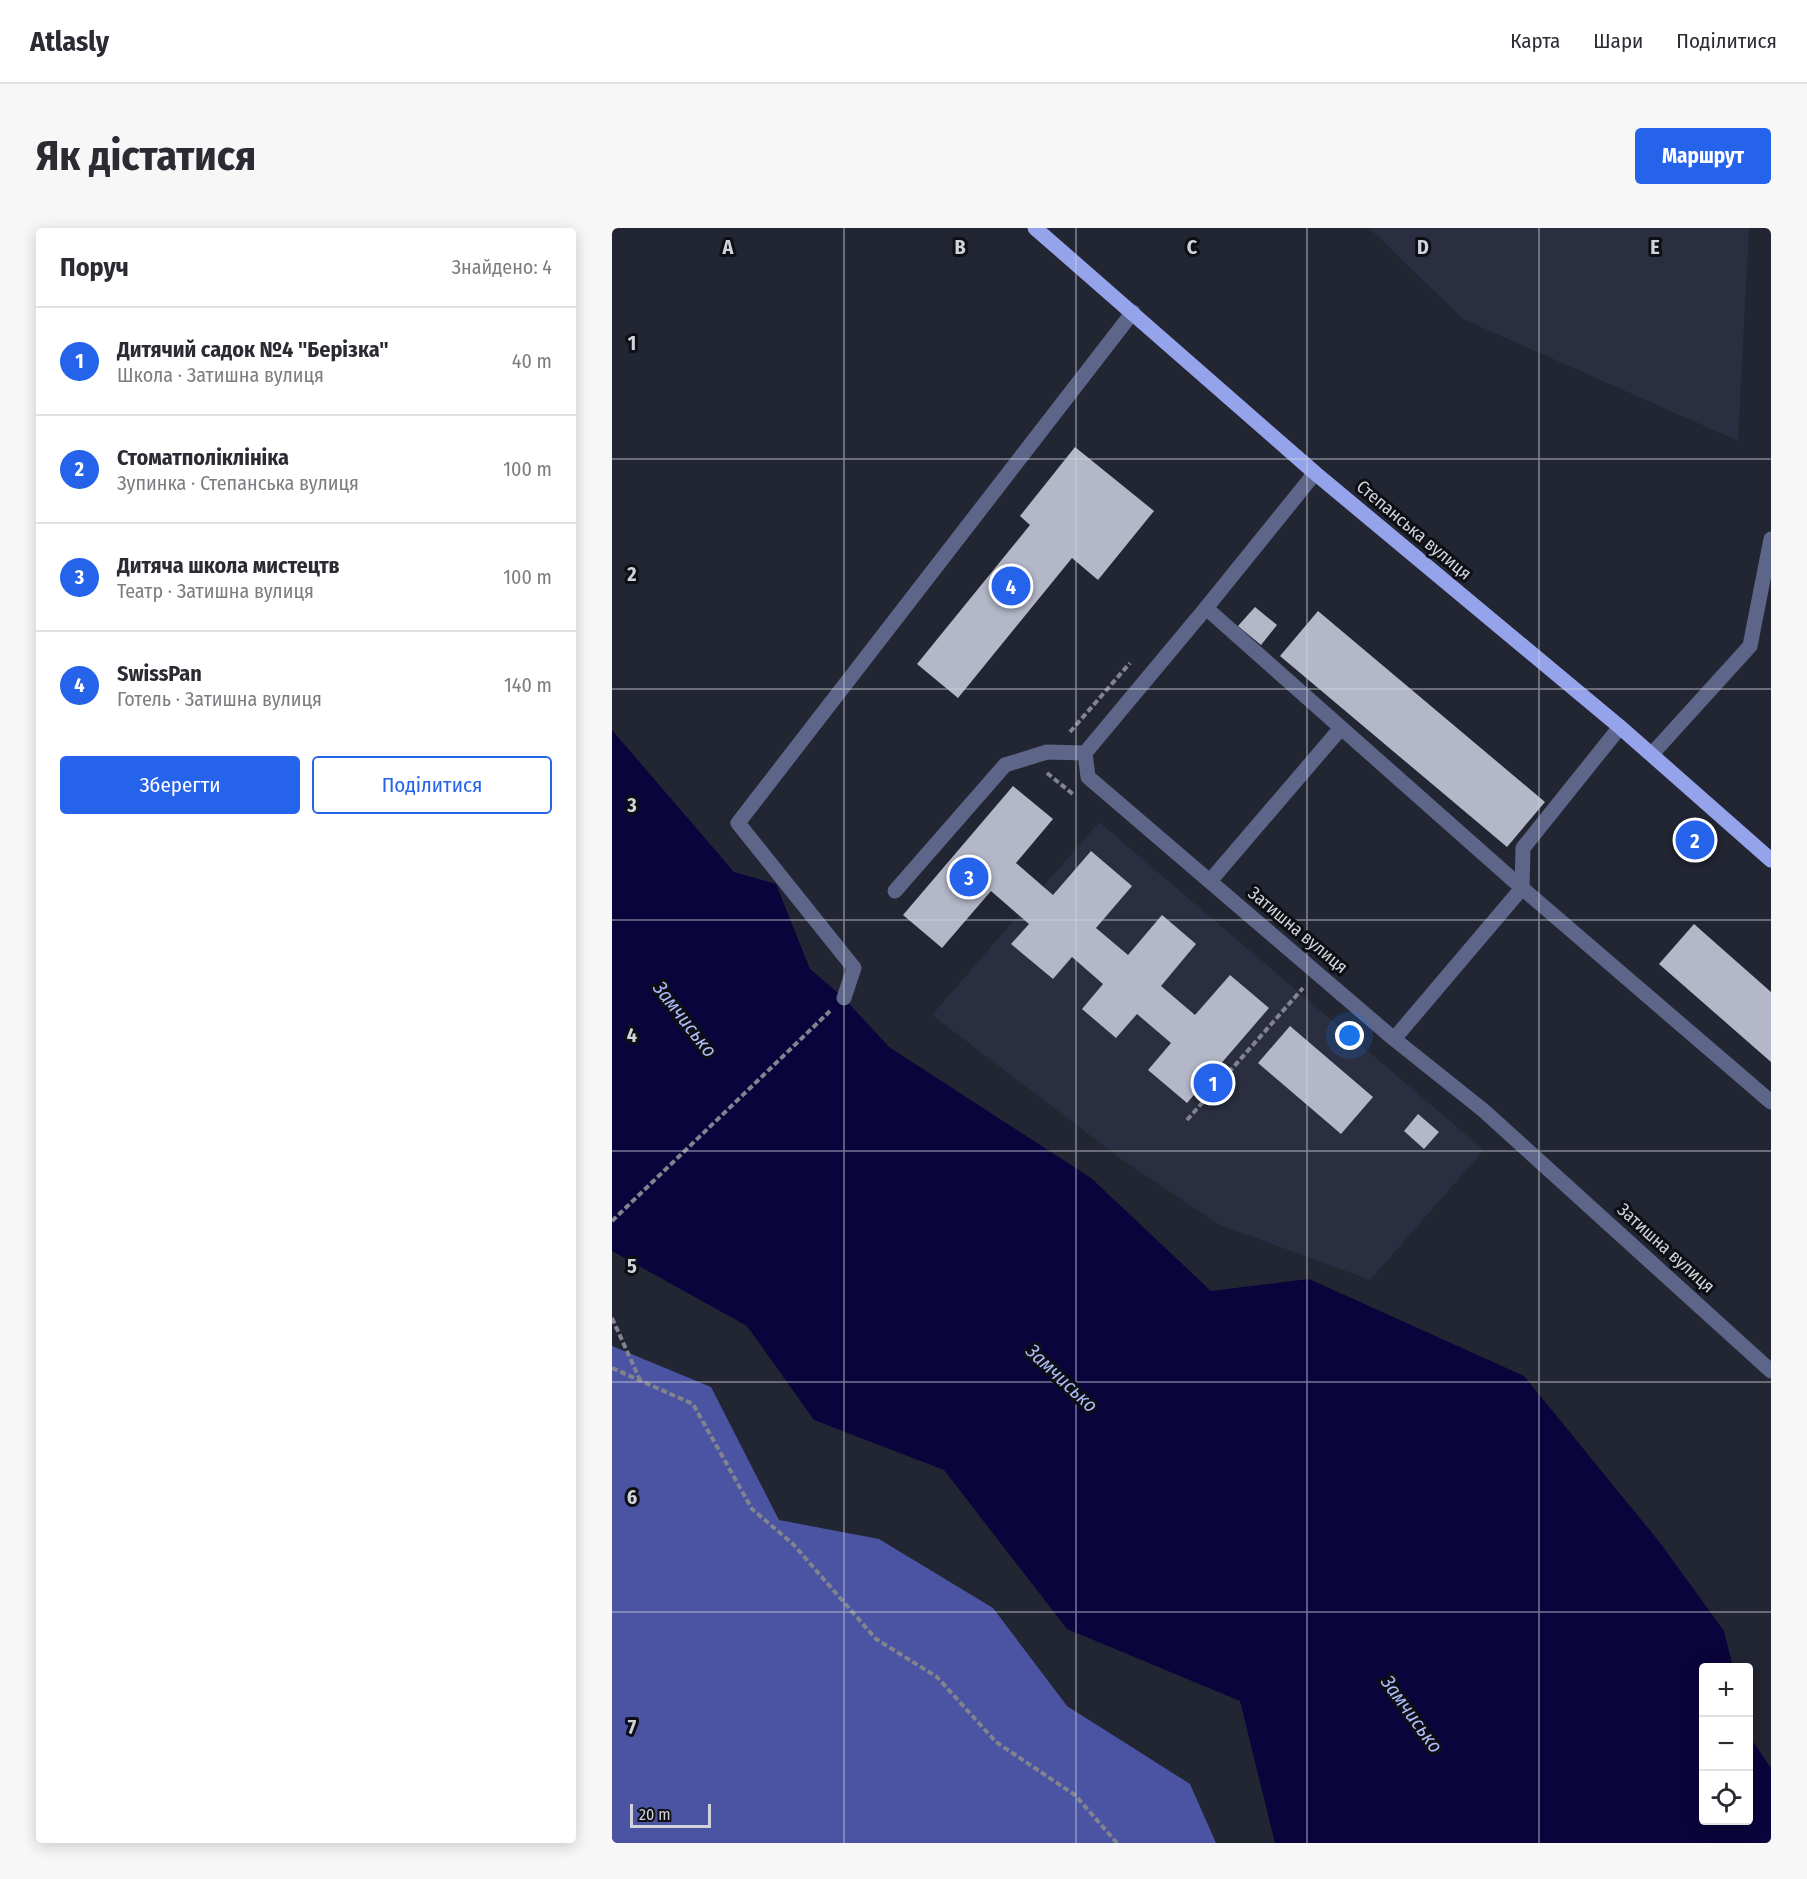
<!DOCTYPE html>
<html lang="uk">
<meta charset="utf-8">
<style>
body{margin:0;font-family:"Fira Sans Condensed",sans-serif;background:#f7f7f7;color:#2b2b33}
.controls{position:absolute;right:18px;bottom:18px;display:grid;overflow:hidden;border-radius:6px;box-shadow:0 3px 15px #0003}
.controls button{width:54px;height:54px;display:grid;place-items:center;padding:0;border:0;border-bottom:2px solid #e1e1e2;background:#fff;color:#2b2b33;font:30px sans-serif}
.scale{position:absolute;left:18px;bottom:15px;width:81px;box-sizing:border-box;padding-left:6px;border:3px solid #d1d3db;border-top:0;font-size:16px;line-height:21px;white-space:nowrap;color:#d1d3db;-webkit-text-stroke:4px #0d0f14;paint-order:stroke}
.you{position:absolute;left:738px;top:808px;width:21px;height:21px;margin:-15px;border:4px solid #fff;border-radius:50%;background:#1a73e8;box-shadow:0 0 0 9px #1a73e833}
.badge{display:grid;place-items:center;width:39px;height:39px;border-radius:50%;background:#2563eb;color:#fff;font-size:20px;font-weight:700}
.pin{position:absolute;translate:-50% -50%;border:3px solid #fff;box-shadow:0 2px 6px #0006}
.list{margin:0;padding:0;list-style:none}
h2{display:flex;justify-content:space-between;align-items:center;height:78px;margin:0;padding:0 24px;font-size:26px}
h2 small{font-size:20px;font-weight:400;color:#7c7c81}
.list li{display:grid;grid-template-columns:39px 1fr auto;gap:18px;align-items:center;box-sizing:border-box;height:108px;padding:0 24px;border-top:2px solid #e1e1e2}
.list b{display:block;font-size:22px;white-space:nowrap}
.list p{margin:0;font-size:20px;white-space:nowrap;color:#7c7c81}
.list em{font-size:20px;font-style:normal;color:#7c7c81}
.actions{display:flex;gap:12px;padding:18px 24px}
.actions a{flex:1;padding:14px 0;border:2px solid #2563eb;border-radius:6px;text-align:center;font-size:21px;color:#2563eb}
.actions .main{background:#2563eb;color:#fff}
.icon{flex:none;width:33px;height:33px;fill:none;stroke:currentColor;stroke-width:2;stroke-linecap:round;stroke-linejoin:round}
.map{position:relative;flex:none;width:1159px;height:1615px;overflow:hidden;border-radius:6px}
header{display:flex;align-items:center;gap:36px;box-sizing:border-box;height:84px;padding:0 30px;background:#fff;border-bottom:2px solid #e1e1e2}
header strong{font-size:28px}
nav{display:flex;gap:33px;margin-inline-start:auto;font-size:21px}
.intro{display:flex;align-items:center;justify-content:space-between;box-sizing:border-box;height:144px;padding:0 36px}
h1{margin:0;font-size:42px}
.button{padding:15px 27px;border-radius:6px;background:#2563eb;color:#fff;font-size:21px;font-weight:700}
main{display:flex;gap:36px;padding:0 36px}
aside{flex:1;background:#fff;border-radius:6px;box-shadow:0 3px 15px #0003}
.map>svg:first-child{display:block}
.built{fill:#2a2e40}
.forest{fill:#4a54a2}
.water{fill:#0a043c}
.building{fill:#b3b7c7}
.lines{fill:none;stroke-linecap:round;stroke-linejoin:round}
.path{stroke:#81838e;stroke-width:4;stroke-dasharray:6 3;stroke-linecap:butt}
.minor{stroke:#5d6588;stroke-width:15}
.major{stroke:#95a3eb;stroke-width:15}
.grid{fill:none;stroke:#d1d3db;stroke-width:1.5;stroke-opacity:0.55}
.labels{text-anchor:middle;stroke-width:6;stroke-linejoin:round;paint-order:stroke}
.street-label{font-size:18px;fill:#d1d3db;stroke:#0d0f14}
.water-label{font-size:20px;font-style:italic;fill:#adbbfb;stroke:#0d0f14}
.grid-label{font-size:20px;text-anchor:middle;font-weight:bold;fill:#d1d3db;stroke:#0d0f14;stroke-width:6;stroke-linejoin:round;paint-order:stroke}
</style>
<header>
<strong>Atlasly</strong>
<nav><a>Карта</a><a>Шари</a><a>Поділитися</a></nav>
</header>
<div class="intro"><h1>Як дістатися</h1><a class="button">Маршрут</a></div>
<main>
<aside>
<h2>Поруч<small>Знайдено: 4</small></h2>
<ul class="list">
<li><span class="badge">1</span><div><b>Дитячий садок №4 &quot;Берізка&quot;</b><p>Школа · Затишна вулиця</p></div><em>40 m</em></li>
<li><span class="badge">2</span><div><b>Стоматполіклініка</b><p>Зупинка · Степанська вулиця</p></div><em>100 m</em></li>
<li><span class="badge">3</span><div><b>Дитяча школа мистецтв</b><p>Театр · Затишна вулиця</p></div><em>100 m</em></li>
<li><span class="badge">4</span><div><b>SwissPan</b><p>Готель · Затишна вулиця</p></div><em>140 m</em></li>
</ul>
<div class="actions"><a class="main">Зберегти</a><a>Поділитися</a></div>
</aside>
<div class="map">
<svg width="1159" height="1615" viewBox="0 0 1159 1615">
<rect width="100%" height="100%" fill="#222532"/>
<path class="built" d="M757 0H1137L1126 213 851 91Z
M487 594 872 922 758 1052 608 997 509 931 320 787Z"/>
<path class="forest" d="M0 1118 99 1159 167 1292 267 1311 381 1380 455 1478 578 1556 604 1615H0Z"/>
<path class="water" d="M0 502 122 644 164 656 198 741 232 770 277 819 479 950 599 1063 697 1051 912 1148 1049 1316 1112 1403 1121 1439 1092 1440V1592H1136L1137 1496 1141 1514 1159 1540V1615H663L628 1473 455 1401 332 1242 202 1192 135 1098 0 1023Z"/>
<path class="building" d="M463 219 542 283 486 352 460 330 346 470 305 436 418 297 408 288Z
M643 379 665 397 649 417 626 398Z
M706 383 933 574 895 619 668 428Z
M401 558 441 591 404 635 441 667 479 623 520 658 484 700 516 727 550 687 584 716 549 758 583 787 618 747 657 780 575 875 536 842 559 815 525 786 504 810 470 781 491 756 460 729 441 751 399 716 417 696 379 663 330 720 291 687Z
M1082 696 1159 764V834L1047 736Z
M678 798 761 869 729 906 646 835Z
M806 886 827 904 812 921 792 903Z"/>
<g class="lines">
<path class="path" d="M458 504 518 435
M435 545 462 567
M575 892 691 760
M0 993 218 783
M0 1090 28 1152
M0 1140 81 1176 140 1281 181 1316 264 1411 325 1449 384 1514 463 1567 505 1615"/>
<path class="minor" d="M703 245 594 380 473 525 476 549 782 811 871 882 1159 1143
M594 380 910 660 1159 874
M1040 526 1138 418 1159 311
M598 653 729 500
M283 663 393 537 435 524 473 525
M232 770 242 740 126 595 521 84
M782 811 910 660 911 620 1008 499"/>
<path class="major" d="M423 0 703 245 1008 499 1159 632"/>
</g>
<path class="grid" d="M232 0V1615M464 0V1615M695 0V1615M927 0V1615M0 231H1159M0 461H1159M0 692H1159M0 923H1159M0 1154H1159M0 1384H1159"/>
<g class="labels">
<g class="street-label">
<text transform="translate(802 302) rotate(40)" y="6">Степанська вулиця</text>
<text transform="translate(686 702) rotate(40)" y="6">Затишна вулиця</text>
<text transform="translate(1054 1020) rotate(42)" y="6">Затишна вулиця</text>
</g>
<g class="water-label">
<text transform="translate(73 791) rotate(52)" y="7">Замчисько</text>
<text transform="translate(450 1150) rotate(43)" y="7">Замчисько</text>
<text transform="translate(800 1486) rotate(54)" y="7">Замчисько</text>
</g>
</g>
<g class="grid-label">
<text x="116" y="26">A</text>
<text x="348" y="26">B</text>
<text x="580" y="26">C</text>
<text x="811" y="26">D</text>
<text x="1043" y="26">E</text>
<text x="20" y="122">1</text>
<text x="20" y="353">2</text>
<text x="20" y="584">3</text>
<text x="20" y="814">4</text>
<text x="20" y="1045">5</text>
<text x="20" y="1276">6</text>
<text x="20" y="1506">7</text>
</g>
</svg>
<div class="controls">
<button>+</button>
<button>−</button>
<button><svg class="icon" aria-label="locate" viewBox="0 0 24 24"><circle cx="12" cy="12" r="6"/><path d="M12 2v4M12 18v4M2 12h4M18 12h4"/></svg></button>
</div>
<div class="scale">20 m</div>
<div class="you"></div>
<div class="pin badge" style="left:601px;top:855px">1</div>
<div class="pin badge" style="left:1083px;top:612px">2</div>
<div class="pin badge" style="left:357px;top:649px">3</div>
<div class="pin badge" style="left:399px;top:358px">4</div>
</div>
</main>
